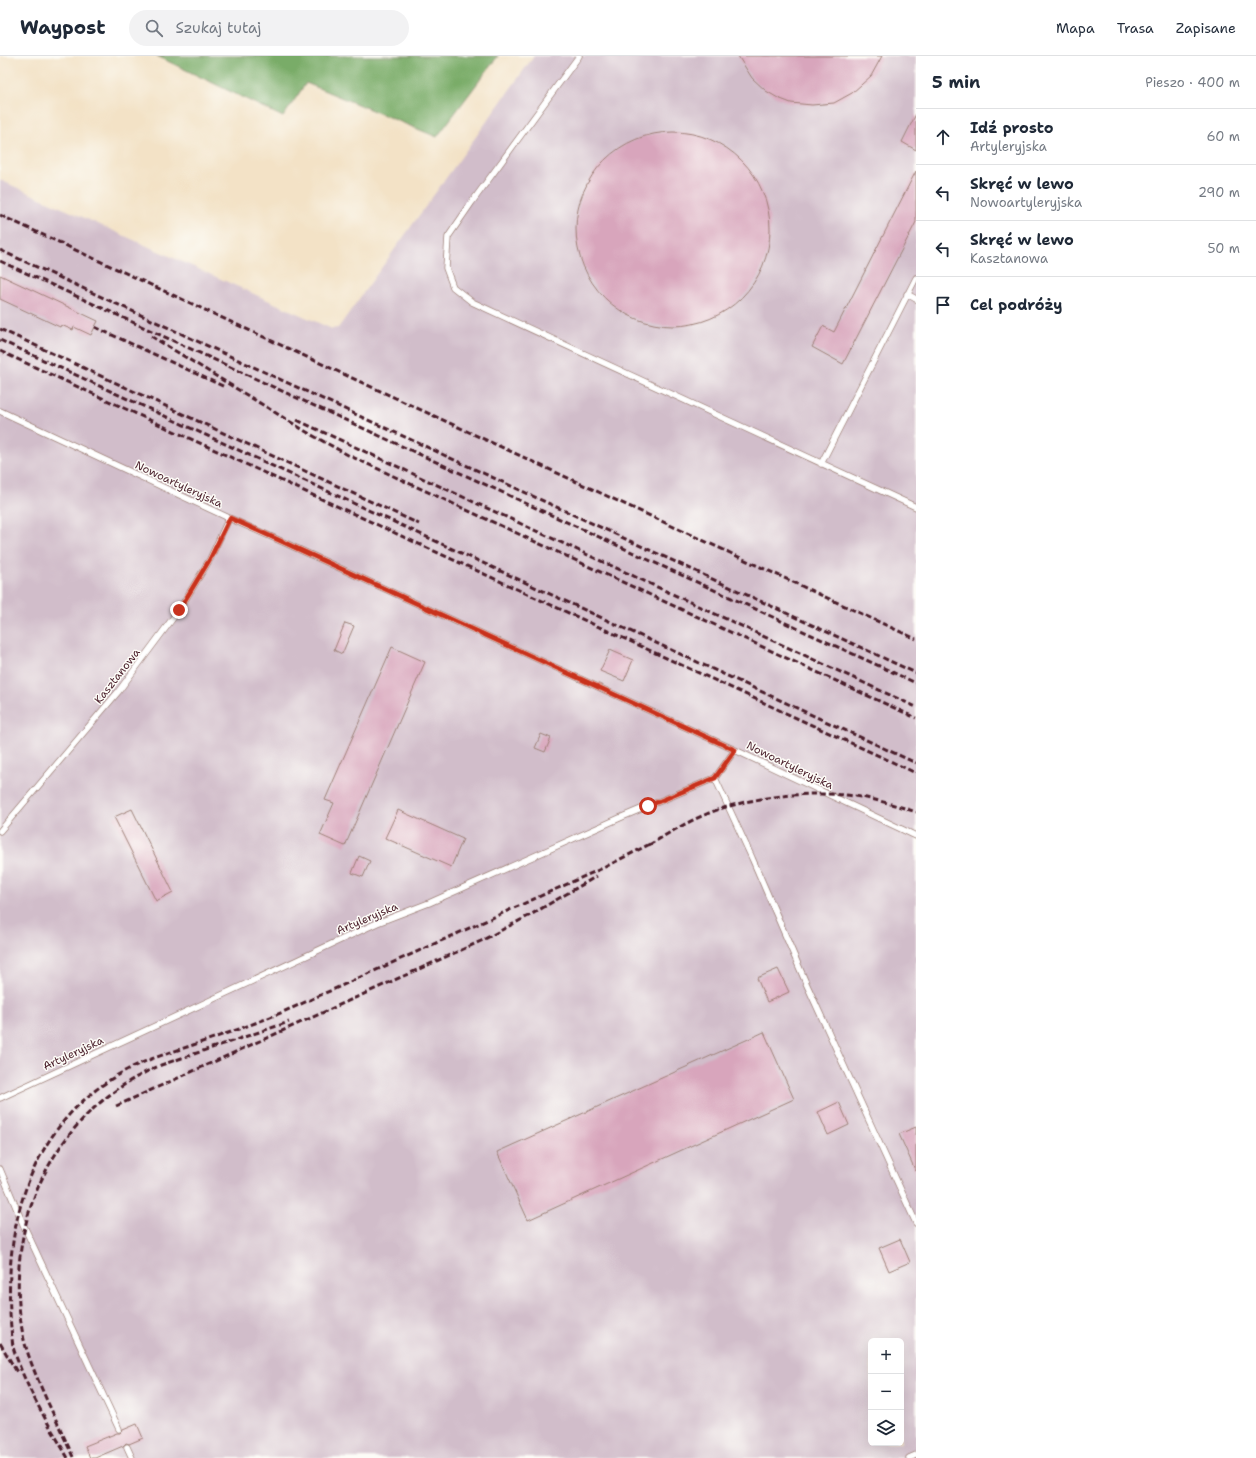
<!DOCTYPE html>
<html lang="pl">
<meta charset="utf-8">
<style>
body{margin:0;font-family:"Shantell Sans",sans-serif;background:#f2f2f3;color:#1f2937}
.controls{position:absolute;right:12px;bottom:12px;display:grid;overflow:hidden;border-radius:6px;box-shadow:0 4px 16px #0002}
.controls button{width:36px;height:36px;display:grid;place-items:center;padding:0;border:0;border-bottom:1px solid #e0e1e3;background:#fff;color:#1f2937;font:20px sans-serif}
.stop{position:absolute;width:12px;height:12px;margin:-9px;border:3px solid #c8321e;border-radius:50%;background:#fff}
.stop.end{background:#c8321e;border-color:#fff;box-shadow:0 1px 4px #0008}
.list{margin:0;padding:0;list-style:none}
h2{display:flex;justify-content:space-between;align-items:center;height:52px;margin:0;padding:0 16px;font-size:17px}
h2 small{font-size:13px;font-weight:400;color:#747a83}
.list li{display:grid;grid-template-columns:26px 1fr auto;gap:12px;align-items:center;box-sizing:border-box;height:56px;padding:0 16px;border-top:1px solid #e0e1e3}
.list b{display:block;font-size:15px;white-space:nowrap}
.list p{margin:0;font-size:13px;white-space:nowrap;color:#747a83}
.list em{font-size:13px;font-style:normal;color:#747a83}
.icon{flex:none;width:22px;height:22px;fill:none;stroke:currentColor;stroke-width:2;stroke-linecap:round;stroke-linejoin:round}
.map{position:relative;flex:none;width:916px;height:1402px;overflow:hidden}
header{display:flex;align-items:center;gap:24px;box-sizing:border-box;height:56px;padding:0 20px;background:#fff;border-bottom:1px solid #e0e1e3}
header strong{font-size:19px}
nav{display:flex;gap:22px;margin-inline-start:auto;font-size:14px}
.search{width:280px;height:36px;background:#f2f2f3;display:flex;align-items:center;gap:10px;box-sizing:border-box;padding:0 14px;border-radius:22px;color:#747a83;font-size:15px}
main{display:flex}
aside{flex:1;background:#fff}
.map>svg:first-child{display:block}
.industrial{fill:#d1bdca;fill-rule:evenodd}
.forest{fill:#79ac68;stroke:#62664a}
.building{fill:#d8a5bc}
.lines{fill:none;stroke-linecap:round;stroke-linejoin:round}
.lane-casing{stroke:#9e8078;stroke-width:7}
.lane{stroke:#fff;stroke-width:5.5}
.rail{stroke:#4a1f2b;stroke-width:3;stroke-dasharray:6 3;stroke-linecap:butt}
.route{stroke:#c8321e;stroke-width:5}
.labels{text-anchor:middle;stroke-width:3;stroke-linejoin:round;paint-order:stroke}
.street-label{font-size:11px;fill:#4a1f2b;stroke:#fdfcf7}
</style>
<header>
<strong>Waypost</strong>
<div class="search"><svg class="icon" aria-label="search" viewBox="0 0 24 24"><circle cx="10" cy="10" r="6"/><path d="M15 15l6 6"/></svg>Szukaj tutaj</div>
<nav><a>Mapa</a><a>Trasa</a><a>Zapisane</a></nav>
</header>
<main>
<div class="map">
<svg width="916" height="1402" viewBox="0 0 916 1402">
<rect width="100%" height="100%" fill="#fdfcf7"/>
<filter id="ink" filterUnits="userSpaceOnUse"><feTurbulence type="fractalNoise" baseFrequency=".025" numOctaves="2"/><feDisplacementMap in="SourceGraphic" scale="8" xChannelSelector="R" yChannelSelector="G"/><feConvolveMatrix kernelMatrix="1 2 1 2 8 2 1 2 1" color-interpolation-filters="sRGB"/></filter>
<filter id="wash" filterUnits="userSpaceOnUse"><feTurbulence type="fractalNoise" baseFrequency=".012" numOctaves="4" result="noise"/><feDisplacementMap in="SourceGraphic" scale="16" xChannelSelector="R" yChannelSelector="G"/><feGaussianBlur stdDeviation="0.9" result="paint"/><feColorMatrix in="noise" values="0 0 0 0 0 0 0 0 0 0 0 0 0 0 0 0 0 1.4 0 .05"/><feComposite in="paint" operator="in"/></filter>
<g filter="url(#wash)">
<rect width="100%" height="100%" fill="#f3e2c6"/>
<path class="industrial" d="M534 0H916V1402H0V124L332 273 338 272ZM871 1285H901V1387H871Z"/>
<path class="forest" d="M157 0H498L437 81 306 27 283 61Z"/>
<g id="blocks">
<path class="building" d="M738 0H882L871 20 852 37 834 47 812 49 791 47 778 42 766 35 752 22Z
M916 58V94L902 86Z
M576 173a97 97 0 1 1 194 0a97 97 0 1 1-194 0Z
M916 115V166L843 308 812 291 823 270 834 276Z
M0 219 98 265 91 279 74 271 73 274 61 269 60 271 0 243Z
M345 567 354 570 342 598 334 594Z
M392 591 425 606 345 790 320 779 334 747 325 744Z
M610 594 633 604 624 625 600 615Z
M541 678 551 682 545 696 535 692Z
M132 753 173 836 156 845 114 761Z
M398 754 463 783 451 811 385 782Z
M359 800 370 805 363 821 352 817Z
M778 913 789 936 767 946 757 922Z
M764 976 794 1043 528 1164 497 1096Z
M839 1046 849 1069 828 1079 818 1056Z
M916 1071V1116L899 1078Z
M900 1183 910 1206 889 1215 879 1192Z
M137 1368 143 1382 129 1388 126 1387 123 1390 95 1402H90L85 1390 117 1377H120L123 1374Z"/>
</g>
</g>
<g filter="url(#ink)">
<use href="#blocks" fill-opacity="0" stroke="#9e8078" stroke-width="1"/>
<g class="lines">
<g class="lane-casing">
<path id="lane" d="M579 0 472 146 448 181 446 212 453 231 472 246 916 451
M907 238 916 243
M0 355 229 462 283 486 735 694 916 780
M821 408 916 222
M715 722 752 802 806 927 916 1167
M0 775 118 636 179 554 210 503 229 462
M0 1042 377 867 429 847 622 761 715 722 735 694
M0 1113 23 1168 119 1373
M127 1391 132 1402
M909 1402 916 1399"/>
</g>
<use href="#lane" class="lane"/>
<path class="rail" d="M0 159 916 583
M0 194 916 617
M0 205 916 627
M95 271 225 331
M0 273 419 468
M151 280 310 378 348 399 916 662
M0 284 916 707
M0 295 916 717
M297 364 916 651
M649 789C666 779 683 768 702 760 744 741 809 734 854 740 875 743 896 749 916 756
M116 1050 481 885 532 858 597 820
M0 1287 18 1318
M73 1401C57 1364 34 1322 24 1284 0 1169 53 1055 161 1009L289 966
M68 1402C48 1367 25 1331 13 1291 0 1187 21 1080 113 1022 137 1006 166 998 193 989 223 979 254 968 283 956L605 811 652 787"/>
</g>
</g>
<g class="lines" filter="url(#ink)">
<path class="route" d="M179 554 210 503 230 462 283 486 735 694 715 722 648 750"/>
</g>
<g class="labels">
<g class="street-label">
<text transform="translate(179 428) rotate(25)" y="4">Nowoartyleryjska</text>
<text transform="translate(117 620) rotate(-52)" y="4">Kasztanowa</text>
<text transform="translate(790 709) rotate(26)" y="4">Nowoartyleryjska</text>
<text transform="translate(367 862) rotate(-23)" y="4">Artyleryjska</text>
<text transform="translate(73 997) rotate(-25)" y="4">Artyleryjska</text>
</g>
</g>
</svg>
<div class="controls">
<button>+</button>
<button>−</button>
<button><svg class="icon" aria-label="layers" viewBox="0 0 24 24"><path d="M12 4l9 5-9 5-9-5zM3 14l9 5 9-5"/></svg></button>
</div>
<div class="stop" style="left:648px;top:750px"></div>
<div class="stop end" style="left:179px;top:554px"></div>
</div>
<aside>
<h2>5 min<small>Pieszo · 400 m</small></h2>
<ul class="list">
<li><svg class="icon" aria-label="ahead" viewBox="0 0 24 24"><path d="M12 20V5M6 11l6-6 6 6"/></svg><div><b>Idź prosto</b><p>Artyleryjska</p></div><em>60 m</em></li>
<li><svg class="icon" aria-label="left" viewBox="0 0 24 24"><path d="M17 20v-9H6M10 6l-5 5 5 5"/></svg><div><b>Skręć w lewo</b><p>Nowoartyleryjska</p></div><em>290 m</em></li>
<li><svg class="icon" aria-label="left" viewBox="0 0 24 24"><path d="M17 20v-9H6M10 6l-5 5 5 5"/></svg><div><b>Skręć w lewo</b><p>Kasztanowa</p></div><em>50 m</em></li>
<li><svg class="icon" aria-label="arrive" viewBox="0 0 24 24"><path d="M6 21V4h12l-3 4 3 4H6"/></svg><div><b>Cel podróży</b></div></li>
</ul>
</aside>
</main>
